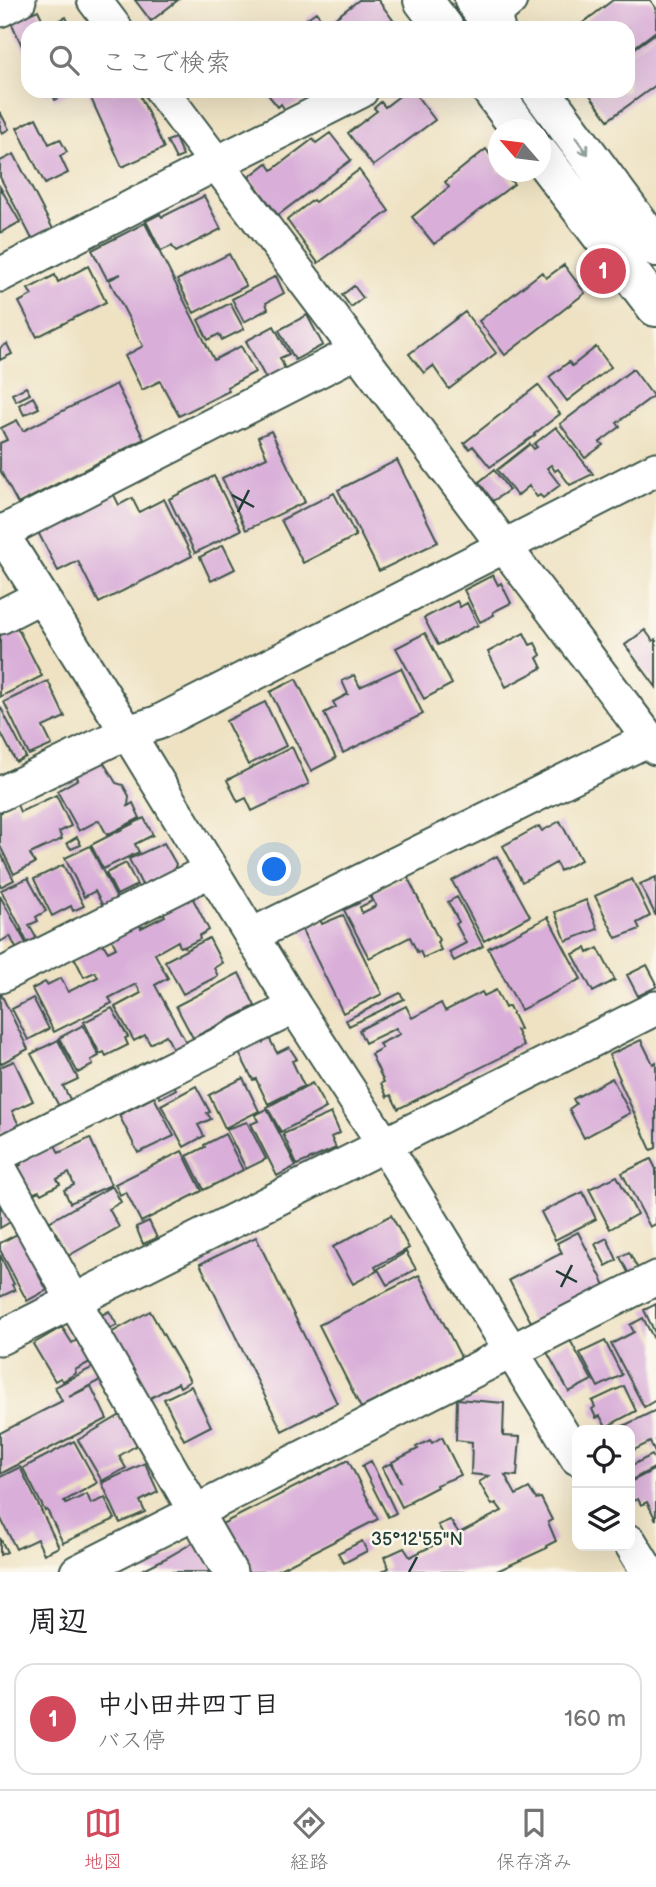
<!DOCTYPE html>
<html lang="ja">
<meta charset="utf-8">
<style>
body{margin:0;font-family:"Balsamiq Sans","Klee One",sans-serif;background:#f2f2f2;color:#202124}
.controls{position:absolute;right:21px;bottom:21px;display:grid;overflow:hidden;border-radius:14px;box-shadow:0 7px 28px #0002}
.controls button{width:63px;height:63px;display:grid;place-items:center;padding:0;border:0;border-bottom:2px solid #e0e0e0;background:#fff;color:#202124;font:35px sans-serif}
.compass{position:absolute;left:488px;top:119px;width:63px;height:63px;border-radius:50%;background:#fff;box-shadow:0 7px 28px #0002;rotate:298deg}
.you{position:absolute;left:275px;top:870px;width:24px;height:24px;margin:-18px;border:5px solid #fff;border-radius:50%;background:#1a73e8;box-shadow:0 0 0 10px #1a73e833}
.badge{display:grid;place-items:center;width:46px;height:46px;border-radius:50%;background:#d1495b;color:#fff;font-size:23px;font-weight:700}
.pin{position:absolute;translate:-50% -50%;border:4px solid #fff;box-shadow:0 2px 7px #0006}
.list{margin:0;padding:0;list-style:none}
h2{display:flex;justify-content:space-between;align-items:center;height:91px;margin:0;padding:0 28px;font-size:30px}
h2 small{font-size:23px;font-weight:400;color:#757577}
.list li{display:grid;grid-template-columns:46px 1fr auto;gap:21px;align-items:center;box-sizing:border-box;height:112px;margin:0 14px 14px;padding:0 14px;border:2px solid #e0e0e0;border-radius:21px}
.list b{display:block;font-size:26px;white-space:nowrap}
.list p{margin:0;font-size:23px;white-space:nowrap;color:#757577}
.list em{font-size:23px;font-style:normal;color:#757577}
.icon{flex:none;width:38px;height:38px;fill:none;stroke:currentColor;stroke-width:2;stroke-linecap:round;stroke-linejoin:round}
.map{position:relative;flex:none;width:656px;height:1572px;overflow:hidden}
.search{position:absolute;background:#fff;box-shadow:0 7px 28px #0002;left:21px;right:21px;top:21px;height:77px;display:flex;align-items:center;gap:18px;box-sizing:border-box;padding:0 24px;border-radius:21px;color:#757577;font-size:26px}
.sheet{height:217px;background:#fff}
nav{display:flex;justify-content:space-around;align-items:center;box-sizing:border-box;height:98px;border-top:2px solid #e0e0e0;background:#fff;font-size:19px;color:#757577}
nav a{display:grid;justify-items:center;gap:4px}
nav .on{color:#d1495b}
.map>svg:first-child{display:block}
.building{fill:#d9aed9}
.lines{fill:none;stroke-linecap:round;stroke-linejoin:round}
.street-casing{stroke:#3e5649;stroke-width:37}
.secondary-casing{stroke:#3e5649;stroke-width:42}
.street{stroke:#fff;stroke-width:33}
.secondary{stroke:#fff;stroke-width:38}
.oneway{stroke:#8f9e9a}
.ticks{fill:none;stroke:#1f3d34;stroke-width:2.5}
.ticks-label{font-size:18px;text-anchor:middle;fill:#1f3d34;stroke:#fbf7ec;stroke-width:5;stroke-linejoin:round;paint-order:stroke}
</style>
<div class="map">
<svg width="656" height="1572" viewBox="0 0 656 1572">
<rect width="100%" height="100%" fill="#fbf7ec"/>
<filter id="ink" filterUnits="userSpaceOnUse"><feTurbulence type="fractalNoise" baseFrequency=".0143" numOctaves="2"/><feDisplacementMap in="SourceGraphic" scale="14" xChannelSelector="R" yChannelSelector="G"/><feConvolveMatrix kernelMatrix="1 2 1 2 8 2 1 2 1" color-interpolation-filters="sRGB"/></filter>
<filter id="wash" filterUnits="userSpaceOnUse"><feTurbulence type="fractalNoise" baseFrequency=".00686" numOctaves="4" result="noise"/><feDisplacementMap in="SourceGraphic" scale="28" xChannelSelector="R" yChannelSelector="G"/><feGaussianBlur stdDeviation="1.57" result="paint"/><feColorMatrix in="noise" values="0 0 0 0 0 0 0 0 0 0 0 0 0 0 0 0 0 1.4 0 .05"/><feComposite in="paint" operator="in"/></filter>
<g filter="url(#wash)">
<rect width="100%" height="100%" fill="#eee2c3"/>
<g id="blocks">
<path class="building" d="M135 0H178L151 21Z
M359 0H378L399 28H314L306 19 316 12 326 25Z
M613 0H650L656 8V31L628 52V28H576Z
M38 10 46 27 66 17 71 28H28V59L11 22Z
M656 33V85L608 120 587 91H628V53Z
M43 91H74L55 100 51 91 45 95Z
M94 91H111L113 94 119 91H138L164 148 122 167 89 94Z
M265 91H319L309 99 285 110 281 104 278 107Z
M406 91H413L435 120 373 166 348 133 377 111 374 108 381 102 385 107Z
M0 112 9 129 2 133 0 129Z
M36 118 49 144 60 139 67 152 60 156 68 173 45 184 17 128Z
M330 133 351 160 278 215 249 177 267 163 272 170 313 139 316 143Z
M175 138 183 156 176 159 167 141Z
M486 149 498 166V172H503L514 184 434 244 412 217 449 187 445 182Z
M14 154 53 229 32 239 0 177V161Z
M359 170 389 211 318 263 287 220 313 200 315 202Z
M0 187 20 222 0 233Z
M204 196 221 229 176 252 172 246 161 251 146 221 160 214 162 217Z
M145 223 214 360 241 346 255 372 227 387 229 391 179 416 160 381 142 390 125 356 143 346 109 280 121 274 107 279 92 250Z
M229 254 246 286 194 313 177 280Z
M564 265 585 293 505 355 479 321 542 272 546 278Z
M88 266 106 302 37 337 19 302 32 295 28 289 55 275 58 282Z
M276 276 284 293 266 303 268 309 244 322 232 299Z
M354 286 363 298 351 307 342 295Z
M230 303 244 329 222 340 219 334 208 340 198 320Z
M465 312 496 353 449 389 433 366 424 373 409 354Z
M307 315 323 345 295 360 279 330Z
M274 326 289 354 280 358 285 369 266 379 246 341Z
M7 344 12 354 0 360V348Z
M596 347 611 367 567 401 549 377 569 362 572 366Z
M633 369 653 396 617 423 620 427 600 442 603 445 585 458 560 424Z
M116 384 144 439 18 504 0 470V443L7 440 1 428 17 420 23 431Z
M538 385 560 414 534 434 535 435 490 467 473 446 469 449 464 443Z
M26 387 30 394 16 401 12 394Z
M33 397 39 408 24 415 19 405Z
M556 427 593 474 570 485 558 469 555 471 551 465 547 468 560 485 543 498 540 495 537 497 529 486 517 496 497 470 530 444 534 449 537 447 534 444Z
M271 431 305 502 246 530 222 478 267 457 258 437Z
M397 460 438 542 379 571 338 490Z
M494 470 509 490 493 501 479 482Z
M214 476 241 530 195 553 169 499Z
M112 491 119 505 132 498 139 512 164 499 192 556 99 603 78 561 58 571 38 532Z
M334 493 356 536 303 563 281 520Z
M223 545 235 569 211 581 200 557Z
M493 575 498 585 501 583 511 603 493 612 494 615 480 622 464 590Z
M457 601 460 607 467 603 478 625 438 645 424 618Z
M17 627 42 676 0 697V635Z
M645 630 653 641 656 639V687L625 645Z
M425 633 452 684 424 699 396 648Z
M524 633 530 645 535 643 541 655 537 658 542 668 506 687 488 652Z
M401 668 423 714 343 753 324 713 336 707 333 702 348 694 342 681 354 675 360 687Z
M296 679 336 758 311 771 270 692Z
M48 681 65 717 43 727 52 745 29 755 4 702Z
M265 702 286 746 248 765 226 721Z
M0 706 26 757 16 762 0 731Z
M292 747 309 784 252 811 246 798 238 802 227 780Z
M102 760 116 783 123 785 129 796 128 806 133 803 140 818 107 835 99 820 79 831 57 791 78 779 76 775Z
M56 795 71 826 59 832 62 839 30 854 35 863 14 874 0 846V813L9 808 8 806 16 802 20 812Z
M144 818 153 835 135 844 139 852 103 869 91 845Z
M560 821 581 860 560 871 556 863 522 882 503 846 539 826 542 831Z
M77 837 81 845 71 849 67 843Z
M164 843 176 864 173 872 142 885 129 859Z
M90 846 118 901 104 908 95 891 84 897 65 858Z
M0 852 14 880 0 887Z
M497 856 530 916 484 941 452 881Z
M126 863 137 885 117 895 106 873Z
M63 865 84 906 73 911 71 906 52 916 34 879Z
M407 876 439 940 437 942 441 950 423 958 420 951 417 952 410 937 369 958 344 910 359 903 357 900 368 894 372 901 360 907 362 913 376 906 370 894Z
M656 877V916L640 884Z
M28 878 46 911 36 917 38 921 29 925 38 941 29 946 21 930H22L1 890Z
M632 879 650 916 637 923 640 929 616 938 595 896Z
M190 893 209 930 199 936 200 939 184 947 183 946 180 947 178 941 155 954 168 978 155 985 187 1044 174 1051 166 1035 150 1044 145 1035 134 1041 115 1007 141 993 136 984 109 998 112 1003 54 1032 32 989 45 982 47 985 61 978 68 992 98 977 95 972 84 977 74 957 100 939 108 952 116 948 111 938 139 923 141 928 165 916 161 908Z
M0 896 28 947 18 952 10 936 0 942Z
M457 897 483 946 454 961 449 952 466 943 456 924 459 922 448 902Z
M586 900 598 929 566 941 555 912Z
M343 915 382 994 343 1013 302 930 320 920 322 924Z
M548 917 581 979 521 1010 488 948Z
M209 938 222 963 214 968 218 976 183 994 165 961Z
M586 948 588 953 598 948 615 980 593 992 573 954Z
M647 965 656 982V987L638 996 627 975Z
M239 973 255 1006 193 1038 176 1006Z
M496 990 505 1008 509 1006 520 1029 516 1030 524 1046 398 1109 391 1095 387 1097 381 1083 384 1082 371 1054 382 1048 379 1044 400 1034 396 1028 365 1043 359 1030 406 1006 412 1018 441 1003 445 1011 482 992 484 996Z
M0 992 28 1049 0 1064Z
M400 993 404 999 349 1026 346 1020Z
M33 998 49 1029 28 1040 12 1009Z
M112 1008 128 1037 125 1038 128 1045 106 1056 104 1052 100 1054 84 1022Z
M83 1025 99 1056 91 1060 93 1065 78 1073 59 1038Z
M267 1034 277 1053 289 1047 297 1059 292 1061 304 1086 268 1104 256 1079 253 1080 237 1049Z
M58 1040 78 1079 63 1086 71 1101 60 1108 31 1054Z
M641 1040 653 1064 656 1062V1148L651 1150 619 1080 620 1079 609 1055Z
M14 1061 33 1101 12 1111 21 1129 6 1136 0 1133V1067Z
M243 1078 259 1111 225 1128 209 1095Z
M612 1078 630 1113 584 1138 569 1109 576 1104 573 1099Z
M173 1083 176 1089 160 1098 156 1091Z
M312 1083 326 1108 281 1132 267 1107Z
M196 1086 210 1112 207 1113 211 1119 198 1125 204 1136 184 1147 161 1105Z
M154 1097 174 1136 138 1153 119 1115Z
M267 1109 296 1166 277 1176 251 1124 258 1121 255 1115Z
M331 1113 340 1133 331 1137 336 1148 297 1165 283 1134Z
M247 1122 266 1159 246 1169 226 1129Z
M225 1134 243 1170 204 1190 187 1156 205 1147 204 1145Z
M90 1138 111 1185 70 1203 64 1190 74 1185 69 1173 57 1179 60 1184 41 1194 39 1191 32 1194 17 1167 21 1165 20 1162 55 1145 59 1153Z
M182 1151 202 1191 141 1222 126 1192 120 1195 115 1184Z
M651 1159 656 1169V1224L650 1227 622 1173Z
M617 1176 637 1214 610 1229 589 1189Z
M112 1186 121 1202 109 1209 119 1227 68 1256 49 1222Z
M583 1192 596 1219 555 1240 541 1212Z
M0 1200 12 1221 0 1228Z
M391 1215 409 1248 375 1267 377 1271 353 1284 333 1247Z
M149 1221 157 1238 143 1244 136 1227Z
M578 1232 605 1285 531 1322 509 1280 562 1253 557 1243Z
M19 1233 42 1275 39 1276 47 1290 27 1301 0 1250V1243Z
M256 1237 337 1403 282 1431 200 1264Z
M607 1238 617 1260 606 1266 595 1244Z
M406 1252 416 1269 387 1285 378 1269Z
M629 1252 639 1271 630 1276 620 1257Z
M0 1255 14 1284 12 1285 15 1290 0 1297Z
M419 1275 461 1357 361 1408 319 1325Z
M656 1304V1335L644 1310Z
M109 1311 117 1325 106 1331 98 1317Z
M150 1311 190 1381 180 1387 178 1383 147 1400 109 1334Z
M643 1318 656 1343V1400L644 1407 611 1344 634 1332 630 1325Z
M62 1327 72 1343 77 1340 90 1362 75 1370 76 1373 63 1381 60 1378 55 1381 33 1344Z
M570 1340 592 1380 569 1392 547 1352Z
M605 1341 622 1375 598 1387 580 1353Z
M95 1366 102 1379 69 1397 91 1386 107 1419 0 1474V1433L62 1401 55 1387Z
M191 1386 211 1426 184 1440 164 1399Z
M624 1386 636 1411 606 1427 600 1416 596 1418 592 1409 595 1407 592 1401Z
M457 1399 504 1403 503 1436 520 1437 517 1476 505 1475 516 1495 529 1488 536 1499 541 1498 552 1520 548 1522 556 1541 546 1546 547 1548 495 1572H381L389 1568 384 1557 404 1548 410 1557 446 1539 438 1525 450 1520 459 1533 502 1511 496 1503 492 1505 479 1482 489 1476 471 1474 472 1442 456 1440Z
M656 1410V1455L650 1442 630 1452V1430H615Z
M124 1413 133 1429 129 1431 137 1445 119 1456 126 1468 102 1481 78 1440Z
M442 1437 461 1475 436 1485 437 1487 410 1501 411 1502 402 1507 382 1468 391 1463 401 1482 392 1462 418 1449 416 1447 430 1440 432 1443Z
M74 1441 97 1483 64 1501 66 1504 87 1494 91 1504 105 1498 115 1519 63 1543 47 1510 45 1511 23 1468Z
M652 1455 656 1462V1467L630 1481V1466Z
M348 1460 378 1519 274 1572H245L218 1526Z
M371 1461 396 1513 388 1517 362 1466Z
M145 1463 158 1492 140 1501 145 1512 120 1523 102 1483Z
M20 1467 59 1547 44 1554 37 1539 16 1549 0 1517V1477Z
M655 1469 656 1472V1520L647 1502 641 1505 638 1499 634 1501 630 1493V1482Z
M0 1538 7 1552 0 1555Z
M196 1541 214 1572H138L168 1557Z
M362 1541 367 1551 344 1563 338 1553Z"/>
</g>
</g>
<g filter="url(#ink)">
<use href="#blocks" fill-opacity="0" stroke="#3e5649" stroke-width="2"/>
<g class="lines">
<g class="street-casing">
<path id="street" d="M94 0 115 28
M0 10 19 0
M488 19 510 0
M162 91 656 748
M0 275 217 163 361 91
M0 531 127 732 295 1007 384 1144 577 1458
M1 533 357 351
M0 617 41 596
M0 794 127 732 157 723 656 469
M252 935 649 739
M0 976 211 870
M0 1154 295 1007
M0 1169 74 1301 230 1572
M0 1338 656 1008
M630 1542 648 1572
M77 1572 656 1278"/>
</g>
<g class="secondary-casing">
<path id="secondary" d="M423 0 444 28
M474 0 495 28
M492 91 521 130
M541 91 656 247
M540 155 656 307"/>
</g>
<use href="#street" class="street"/>
<use href="#secondary" class="secondary"/>
</g>
<defs><path id="oneway-shaft" d="M-6 0H5M1.5-3L5.5 0L1.5 3" fill="none" stroke-width="1.6" stroke-linecap="round" stroke-linejoin="round" transform="scale(1.75)"/></defs>
<use class="oneway" href="#oneway-shaft" transform="translate(582 146) rotate(54)"/>
</g>
<path class="ticks" d="M232 495 254 507M238 512 249 490M556 1271 577 1282M561 1287 572 1265M409 1572 417 1557"/>
<g class="ticks-label">
<text x="417" y="1545">35°12'55"N</text>
</g>
</svg>
<div class="controls">
<button><svg class="icon" aria-label="locate" viewBox="0 0 24 24"><circle cx="12" cy="12" r="6"/><path d="M12 2v4M12 18v4M2 12h4M18 12h4"/></svg></button>
<button><svg class="icon" aria-label="layers" viewBox="0 0 24 24"><path d="M12 4l9 5-9 5-9-5zM3 14l9 5 9-5"/></svg></button>
</div>
<svg class="compass" viewBox="-18 -18 36 36"><path d="M0-13l5 13h-10z" fill="#e53935"/><path d="M0 13l5-13h-10z" fill="#757577"/></svg>
<div class="you"></div>
<div class="pin badge" style="left:603px;top:271px">1</div>
<div class="search"><svg class="icon" aria-label="search" viewBox="0 0 24 24"><circle cx="10" cy="10" r="6"/><path d="M15 15l6 6"/></svg>ここで検索</div>
</div>
<section class="sheet">
<h2>周辺<small></small></h2>
<ul class="list">
<li><span class="badge">1</span><div><b>中小田井四丁目</b><p>バス停</p></div><em>160 m</em></li>
</ul>
</section>
<nav>
<a class="on"><svg class="icon" aria-label="map" viewBox="0 0 24 24"><path d="M3 6l6-2 6 2 6-2v14l-6 2-6-2-6 2zM9 4v14M15 6v14"/></svg>地図</a>
<a><svg class="icon" aria-label="directions" viewBox="0 0 24 24"><path d="M12 3l9 9-9 9-9-9zM9 14v-3h6M13 9l2 2-2 2"/></svg>経路</a>
<a><svg class="icon" aria-label="saved" viewBox="0 0 24 24"><path d="M7 4h10v16l-5-4-5 4z"/></svg>保存済み</a>
</nav>
